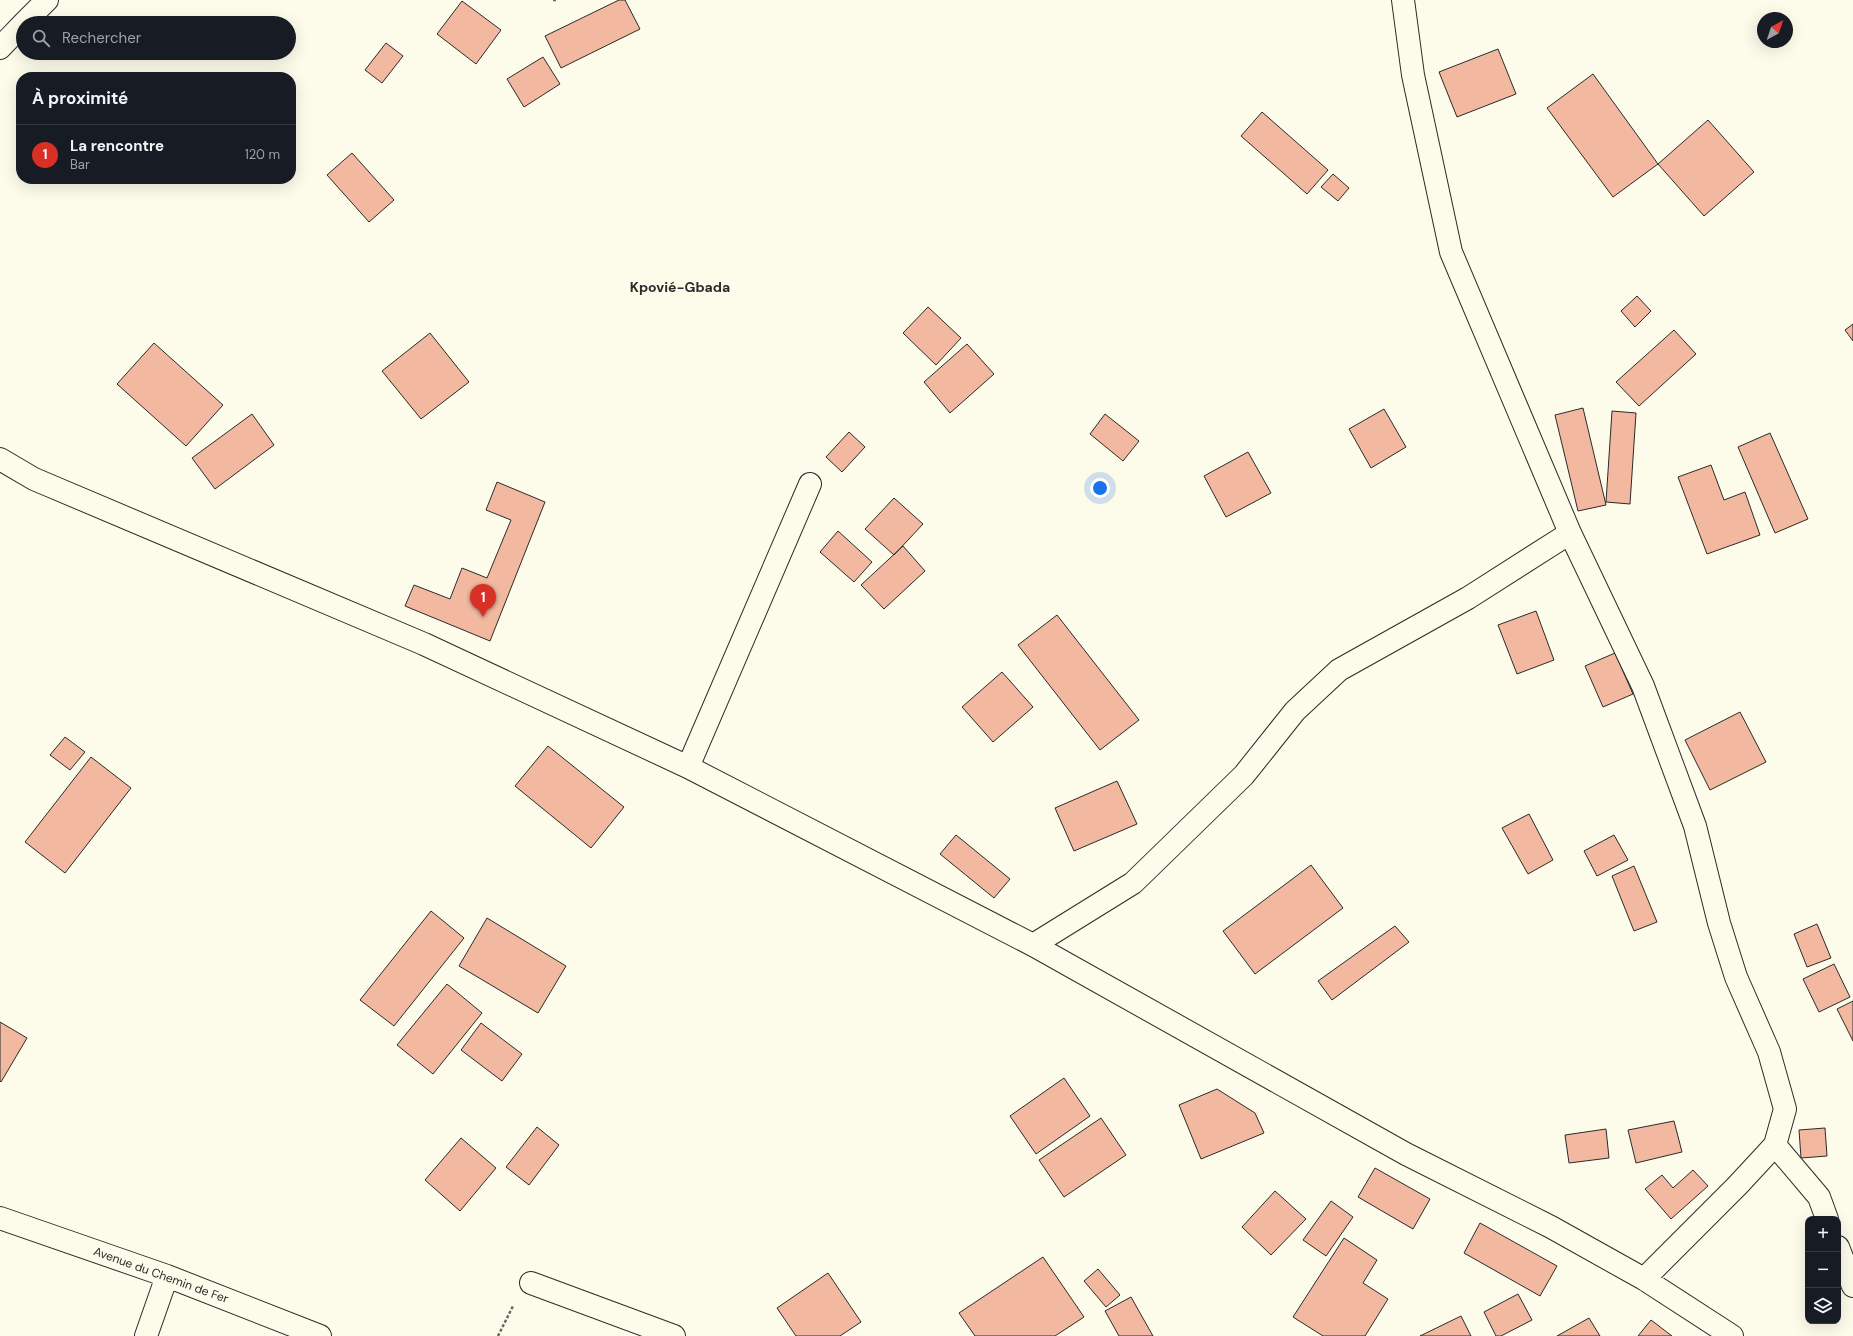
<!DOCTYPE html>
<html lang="fr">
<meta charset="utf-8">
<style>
body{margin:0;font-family:"DM Sans",sans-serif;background:#20242c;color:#f1f3f6}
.controls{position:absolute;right:12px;bottom:12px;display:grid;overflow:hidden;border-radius:8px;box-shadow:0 4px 16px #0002}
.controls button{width:36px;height:36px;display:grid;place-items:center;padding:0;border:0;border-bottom:1px solid #363941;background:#171b24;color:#f1f3f6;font:20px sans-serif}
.compass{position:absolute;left:1757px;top:12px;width:36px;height:36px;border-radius:50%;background:#171b24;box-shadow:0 4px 16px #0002;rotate:40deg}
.you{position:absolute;left:1100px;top:488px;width:14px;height:14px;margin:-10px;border:3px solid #fff;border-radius:50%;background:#1a73e8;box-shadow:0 0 0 6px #1a73e833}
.badge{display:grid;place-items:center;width:26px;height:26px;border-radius:50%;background:#d93025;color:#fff;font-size:13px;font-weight:700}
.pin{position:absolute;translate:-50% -33px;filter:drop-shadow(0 1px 2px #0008)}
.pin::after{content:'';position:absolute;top:21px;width:14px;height:12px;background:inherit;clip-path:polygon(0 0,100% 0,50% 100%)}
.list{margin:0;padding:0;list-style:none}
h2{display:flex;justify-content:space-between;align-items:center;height:52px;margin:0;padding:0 16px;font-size:17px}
h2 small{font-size:13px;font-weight:400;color:#9ea1a6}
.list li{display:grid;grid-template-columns:26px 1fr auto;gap:12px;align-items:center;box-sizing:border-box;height:60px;padding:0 16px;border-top:1px solid #363941}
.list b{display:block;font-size:15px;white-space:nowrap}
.list p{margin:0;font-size:13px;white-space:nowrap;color:#9ea1a6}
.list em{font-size:13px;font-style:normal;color:#9ea1a6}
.icon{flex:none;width:22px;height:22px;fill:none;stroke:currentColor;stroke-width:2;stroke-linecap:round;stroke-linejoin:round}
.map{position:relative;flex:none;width:1853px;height:1336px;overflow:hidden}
.search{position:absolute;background:#171b24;box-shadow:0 4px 16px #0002;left:16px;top:16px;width:280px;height:44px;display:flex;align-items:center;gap:10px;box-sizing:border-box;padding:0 14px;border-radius:22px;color:#9ea1a6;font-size:15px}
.panel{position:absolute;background:#171b24;box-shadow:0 4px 16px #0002;left:16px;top:72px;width:280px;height:112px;border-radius:16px}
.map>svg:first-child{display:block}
.building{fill:#f2b8a0;stroke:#2b2b2b}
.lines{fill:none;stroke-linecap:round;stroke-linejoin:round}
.minor-casing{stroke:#2b2b2b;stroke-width:24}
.path{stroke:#6a6964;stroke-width:2.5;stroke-dasharray:3 2;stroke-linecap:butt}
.minor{stroke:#fdfbea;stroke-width:22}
.labels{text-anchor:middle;stroke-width:3;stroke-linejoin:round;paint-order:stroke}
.street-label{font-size:12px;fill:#2b2b2b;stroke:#fdfbea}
.quarter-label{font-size:14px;font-weight:bold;fill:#2b2b2b;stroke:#fdfbea}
</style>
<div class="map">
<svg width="1853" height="1336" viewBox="0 0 1853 1336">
<rect width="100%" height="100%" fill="#fdfbea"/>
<path class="building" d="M619 0H625L640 29 561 68 545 36Z
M462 1 501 30 476 64 437 34Z
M386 43 403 56 382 83 365 70Z
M1498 49 1516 94 1457 117 1439 72Z
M543 57 560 84 524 107 507 79Z
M1593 74 1658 164 1613 197 1547 108Z
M1262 112 1328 170 1307 194 1241 136Z
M1708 120 1754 172 1704 216 1658 164Z
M352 153 394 200 369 222 327 175Z
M1333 174 1349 188 1338 201 1321 187Z
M1637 296 1651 311 1635 327 1621 311Z
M928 307 961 338 936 365 903 333Z
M1853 324V341L1845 330Z
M1674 330 1696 354 1639 406 1616 382Z
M430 333 469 382 421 419 382 371Z
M154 343 223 405 186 446 117 384Z
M967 344 994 374 950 413 924 382Z
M1583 408 1606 505 1578 511 1555 415Z
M1384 409 1406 447 1371 468 1349 429Z
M1612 411 1636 413 1630 504 1606 502Z
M252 414 274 445 215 489 192 458Z
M1105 414 1139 441 1123 461 1090 434Z
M849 432 865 447 842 472 826 457Z
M1770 433 1808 519 1775 533 1738 447Z
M1248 452 1271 493 1226 517 1204 476Z
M1711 465 1724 500 1745 492 1760 535 1707 554 1678 477Z
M497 482 545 502 490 641 405 606 414 585 450 599 462 568 487 578 511 520 486 510Z
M894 498 923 524 894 555 865 529Z
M838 531 872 562 854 582 820 552Z
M903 546 925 571 884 609 861 585Z
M1536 611 1554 660 1517 674 1498 625Z
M1057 615 1139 720 1100 750 1018 645Z
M1615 653 1633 694 1603 707 1585 666Z
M1002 672 1033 707 993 742 962 707Z
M1740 712 1766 762 1710 790 1685 740Z
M65 737 85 752 70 770 50 755Z
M548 746 624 807 591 848 515 786Z
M91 757 131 788 65 873 25 842Z
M1117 781 1137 824 1074 851 1055 808Z
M1529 814 1553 860 1528 874 1502 828Z
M956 835 1010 879 994 898 940 854Z
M1614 835 1628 860 1597 876 1584 851Z
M1311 865 1343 908 1255 974 1223 931Z
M1634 866 1657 922 1634 931 1612 876Z
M431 911 464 938 394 1026 360 1000Z
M487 918 566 966 538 1013 459 966Z
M1817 924 1831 958 1807 967 1794 934Z
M1395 926 1409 942 1332 1000 1318 981Z
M1834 964 1850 997 1819 1012 1803 979Z
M447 984 482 1013 433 1074 397 1045Z
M1853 1001V1041L1837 1009Z
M0 1022 27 1038 1 1082 0 1081Z
M481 1023 522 1054 502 1081 461 1050Z
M1064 1078 1090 1116 1036 1154 1010 1116Z
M1217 1089 1255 1113 1264 1133 1201 1159 1179 1105Z
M1101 1118 1126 1155 1064 1197 1039 1160Z
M1674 1121 1682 1152 1636 1163 1628 1130Z
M537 1127 559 1145 529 1185 506 1167Z
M1825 1128 1827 1156 1801 1158 1799 1130Z
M1606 1129 1609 1158 1569 1163 1565 1135Z
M461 1138 496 1168 460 1211 425 1180Z
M1375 1168 1430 1199 1413 1229 1358 1197Z
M1693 1170 1708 1186 1671 1219 1645 1189 1662 1175 1673 1188Z
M1275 1191 1306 1219 1271 1255 1242 1227Z
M1331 1201 1353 1217 1326 1256 1303 1240Z
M1480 1223 1557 1266 1540 1296 1464 1253Z
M1344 1238 1377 1260 1363 1283 1388 1299 1365 1336H1323L1293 1317Z
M1043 1257 1084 1317 1055 1336H975L959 1313Z
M1098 1269 1120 1295 1106 1307 1084 1281Z
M828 1273 861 1322 840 1336H796L777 1308Z
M1518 1294 1532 1320 1501 1336H1496L1484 1312Z
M1131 1297 1153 1336H1119L1105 1311Z
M1461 1316 1471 1336H1420Z
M1589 1318 1600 1336H1557Z
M1651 1320 1672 1336H1638Z"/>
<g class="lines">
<g class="minor-casing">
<path id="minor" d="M1403 0 1413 75 1451 252 1570 533 1643 686 1695 826 1719 923 1736 977 1769 1052 1785 1109 1775 1145 1737 1186 1644 1279
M24 23 47 0
M0 48 23 24
M0 459 34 479 424 644 688 767 1033 945 1406 1154 1551 1227 1644 1279 1732 1336
M688 767 810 484
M1033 945 1133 883 1244 775 1295 711 1339 670 1468 598 1570 533
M1775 1145 1819 1197 1827 1219
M0 1218 167 1276 320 1336
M1838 1247 1853 1286
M531 1283 674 1336
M146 1336 167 1276"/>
</g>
<path class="path" d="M553 0H556
M498 1336 513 1306"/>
<use href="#minor" class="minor"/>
</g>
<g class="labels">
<g class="street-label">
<text transform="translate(161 1275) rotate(20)" y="4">Avenue du Chemin de Fer</text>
</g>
<g class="quarter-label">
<text x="680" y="292">Kpovié-Gbada</text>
</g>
</g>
</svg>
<div class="controls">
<button>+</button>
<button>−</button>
<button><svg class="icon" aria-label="layers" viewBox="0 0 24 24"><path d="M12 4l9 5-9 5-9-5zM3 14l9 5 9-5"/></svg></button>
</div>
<svg class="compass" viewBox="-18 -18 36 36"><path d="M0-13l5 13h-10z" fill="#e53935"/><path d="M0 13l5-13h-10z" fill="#9ea1a6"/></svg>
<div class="you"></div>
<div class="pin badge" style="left:483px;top:617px">1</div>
<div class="search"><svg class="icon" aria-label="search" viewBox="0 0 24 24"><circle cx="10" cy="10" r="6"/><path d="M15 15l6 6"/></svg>Rechercher</div>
<section class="panel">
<h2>À proximité<small></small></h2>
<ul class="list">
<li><span class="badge">1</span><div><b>La rencontre</b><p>Bar</p></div><em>120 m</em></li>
</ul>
</section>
</div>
